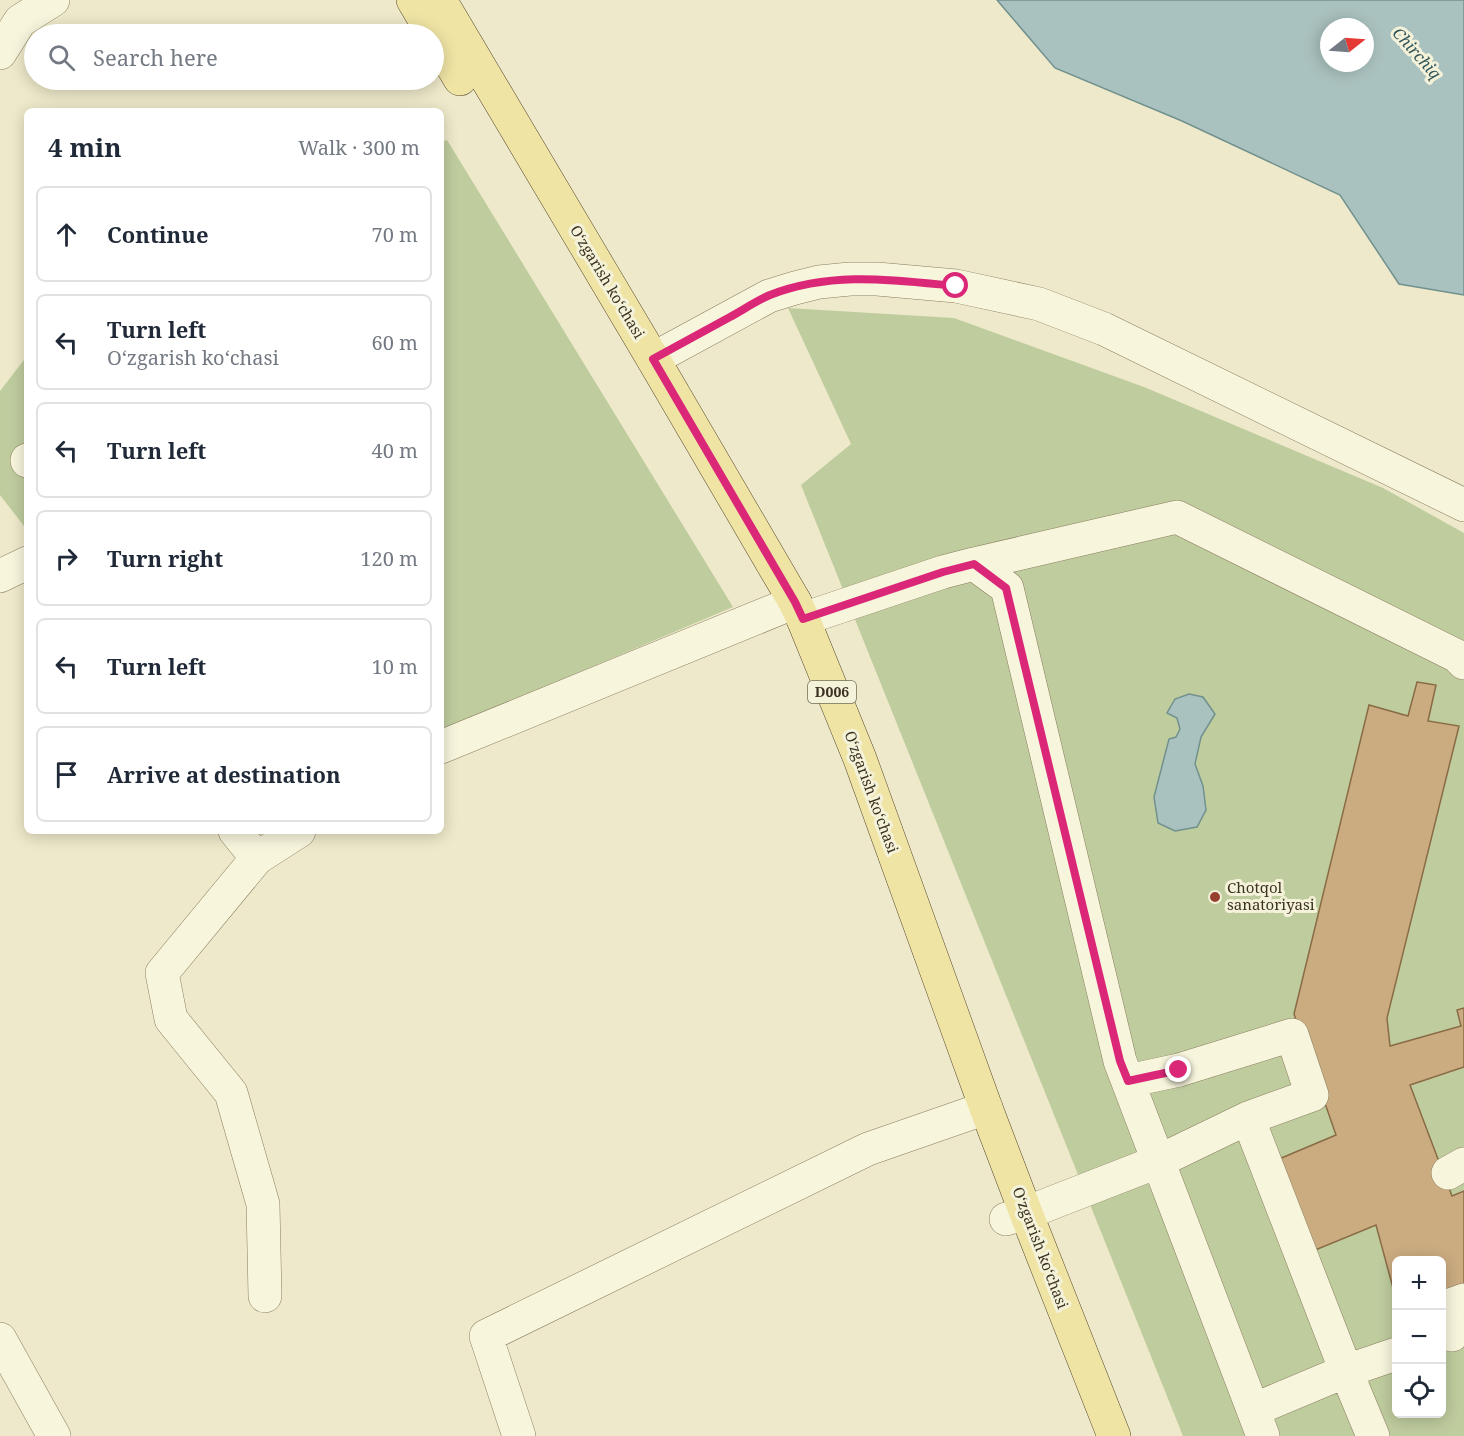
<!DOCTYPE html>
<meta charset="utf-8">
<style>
body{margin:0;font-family:"Noto Serif",serif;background:#f2f2f3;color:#1f2937}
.controls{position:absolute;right:18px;bottom:18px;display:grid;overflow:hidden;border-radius:9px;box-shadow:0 3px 15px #0003}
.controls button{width:54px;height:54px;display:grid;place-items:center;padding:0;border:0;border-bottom:2px solid #e0e1e3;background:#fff;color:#1f2937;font:30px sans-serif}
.compass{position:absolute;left:1320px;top:18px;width:54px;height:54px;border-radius:50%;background:#fff;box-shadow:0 3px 15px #0003;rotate:73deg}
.stop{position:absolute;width:18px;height:18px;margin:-14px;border:4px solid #db2777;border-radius:50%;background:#fff}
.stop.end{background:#db2777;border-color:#fff;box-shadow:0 2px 6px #0008}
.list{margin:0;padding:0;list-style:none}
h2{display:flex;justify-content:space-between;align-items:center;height:78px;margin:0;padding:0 24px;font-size:26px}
h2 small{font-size:20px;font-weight:400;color:#747a83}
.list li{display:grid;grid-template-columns:39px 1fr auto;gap:18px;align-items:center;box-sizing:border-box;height:96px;margin:0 12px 12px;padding:0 12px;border:2px solid #e0e1e3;border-radius:9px}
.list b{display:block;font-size:22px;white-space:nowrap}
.list p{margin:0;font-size:20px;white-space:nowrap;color:#747a83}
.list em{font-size:20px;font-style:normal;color:#747a83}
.icon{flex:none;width:33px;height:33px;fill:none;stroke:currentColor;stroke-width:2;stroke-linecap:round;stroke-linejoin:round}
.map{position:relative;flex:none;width:1464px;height:1436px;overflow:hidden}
.search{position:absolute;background:#fff;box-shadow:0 3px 15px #0003;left:24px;top:24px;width:420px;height:66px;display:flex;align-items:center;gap:15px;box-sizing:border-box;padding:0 21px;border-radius:33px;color:#747a83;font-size:22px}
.panel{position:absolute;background:#fff;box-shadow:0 3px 15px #0003;left:24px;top:108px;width:420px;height:726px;border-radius:9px}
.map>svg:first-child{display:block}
.green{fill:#bfcc9e;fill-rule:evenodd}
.water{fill:#aac2bf;stroke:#71918e;stroke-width:1.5;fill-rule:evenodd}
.building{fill:#cbac81;stroke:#896b45;stroke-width:1.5}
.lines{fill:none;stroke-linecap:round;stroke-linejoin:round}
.minor-casing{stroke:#8a7d5f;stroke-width:34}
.major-casing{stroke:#594a32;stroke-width:34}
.minor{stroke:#f8f5dd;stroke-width:33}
.major{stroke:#efe4a4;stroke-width:33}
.route{stroke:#db2777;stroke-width:8}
.poi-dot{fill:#984030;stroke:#f5f2da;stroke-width:2}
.labels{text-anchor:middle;stroke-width:6;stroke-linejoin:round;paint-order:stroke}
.shield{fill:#f5f2da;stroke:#736c58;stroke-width:1.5}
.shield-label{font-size:14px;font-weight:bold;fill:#3b3221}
.street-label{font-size:15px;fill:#3b3221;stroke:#f5f2da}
.poi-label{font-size:15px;fill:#3b3221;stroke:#f5f2da;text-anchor:start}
.water-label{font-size:16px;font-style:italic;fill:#31565a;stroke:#f5f2da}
</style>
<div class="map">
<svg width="1464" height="1436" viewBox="0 0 1464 1436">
<rect width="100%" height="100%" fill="#eee9ca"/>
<path class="green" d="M447 140 733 607 441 731V142Z
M788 308 954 318 1144 387 1383 488 1464 533V1436H1183L801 485 851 444ZM1396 1260H1442V1414H1396Z
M27 356V530L0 495V391Z"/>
<path class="water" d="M997 0H1464V295L1399 284 1340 195 1182 121 1055 68ZM1329 27H1365V63H1329Z
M1189 694 1203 697 1215 714 1201 737 1195 764 1203 786 1206 810 1197 827 1175 831 1158 823 1154 797 1169 739 1176 737 1180 729 1177 718 1167 713 1175 699Z"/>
<path class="building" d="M1417 682 1436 685 1428 721 1459 726 1387 1018 1390 1046 1461 1026 1457 1010 1464 1008V1067L1410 1085 1452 1196 1464 1191V1291L1442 1299V1260H1396V1299L1376 1225 1308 1253 1279 1159 1336 1135 1294 1014 1369 705 1408 716Z"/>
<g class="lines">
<g class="minor-casing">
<path id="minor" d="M0 53 20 21 53 0
M653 359 769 296 795 288 819 282 850 279H877L956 286 1039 304 1104 329 1464 505
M27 460V461
M974 564 1177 517 1457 656 1464 663
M0 576 27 563
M803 619 943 572 974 564 1007 588 1120 1061 1263 1436
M441 747 795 602
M235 831 257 858
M1128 1081 1179 1070 1292 1035 1312 1095 1248 1118
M1448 1173 1464 1164
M1006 1219 1026 1213 1157 1162 1248 1118 1346 1371 1373 1436
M265 1296 263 1204 231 1093 171 1019 162 973 257 858 299 831
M1452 1335 1444 1307 1464 1300
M0 1339 54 1436
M1253 1410 1346 1371 1396 1354
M519 1436 486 1336 868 1149 986 1108"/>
</g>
<g class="major-casing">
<path id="major" d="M413 0 433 34
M440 0 653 359 795 602 803 619 860 759 986 1108 1026 1213 1114 1436
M434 35 460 79"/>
</g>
<use href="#minor" class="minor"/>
<use href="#major" class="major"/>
</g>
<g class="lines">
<path class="route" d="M956 286C893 280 832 271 770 295 756 301 743 310 730 317 704 331 679 345 653 359L795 602 803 619 943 572 974 564 1006 588 1120 1061 1128 1081 1179 1070"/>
</g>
<circle class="poi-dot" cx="1215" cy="897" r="6"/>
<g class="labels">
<rect class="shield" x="808" y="681" width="48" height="22" rx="4.5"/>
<g class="shield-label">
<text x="832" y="697">D006</text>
</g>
<g class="street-label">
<text transform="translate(607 282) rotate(59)" y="5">Oʻzgarish koʻchasi</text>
<text transform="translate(871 792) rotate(70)" y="5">Oʻzgarish koʻchasi</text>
<text transform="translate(1040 1248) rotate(69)" y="5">Oʻzgarish koʻchasi</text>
</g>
<g class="poi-label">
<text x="1227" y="893">Chotqol<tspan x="1227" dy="17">sanatoriyasi</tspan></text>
</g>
<g class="water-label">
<text transform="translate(1417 53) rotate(48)" y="6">Chirchiq</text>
</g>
</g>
</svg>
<div class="controls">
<button>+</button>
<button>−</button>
<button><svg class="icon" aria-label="locate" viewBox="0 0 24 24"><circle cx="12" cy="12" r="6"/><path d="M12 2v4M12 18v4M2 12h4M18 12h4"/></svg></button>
</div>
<svg class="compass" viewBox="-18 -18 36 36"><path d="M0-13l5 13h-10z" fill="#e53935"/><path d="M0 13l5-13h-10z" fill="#747a83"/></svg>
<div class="stop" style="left:956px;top:286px"></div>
<div class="stop end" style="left:1179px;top:1070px"></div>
<div class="search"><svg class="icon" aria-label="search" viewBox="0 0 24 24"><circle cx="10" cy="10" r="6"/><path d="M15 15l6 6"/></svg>Search here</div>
<section class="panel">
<h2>4 min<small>Walk · 300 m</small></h2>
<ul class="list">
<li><svg class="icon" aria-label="ahead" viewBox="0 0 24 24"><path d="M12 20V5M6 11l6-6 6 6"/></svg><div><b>Continue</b></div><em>70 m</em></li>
<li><svg class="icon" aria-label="left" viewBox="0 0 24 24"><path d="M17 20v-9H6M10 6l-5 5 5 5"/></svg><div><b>Turn left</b><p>Oʻzgarish koʻchasi</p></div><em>60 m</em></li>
<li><svg class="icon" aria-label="left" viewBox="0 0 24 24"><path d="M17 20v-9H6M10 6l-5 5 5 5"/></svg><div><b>Turn left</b></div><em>40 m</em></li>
<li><svg class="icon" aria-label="right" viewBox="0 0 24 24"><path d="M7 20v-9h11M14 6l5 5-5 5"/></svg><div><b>Turn right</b></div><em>120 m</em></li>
<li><svg class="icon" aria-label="left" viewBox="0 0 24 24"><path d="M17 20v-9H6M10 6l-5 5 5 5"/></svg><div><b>Turn left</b></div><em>10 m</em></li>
<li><svg class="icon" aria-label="arrive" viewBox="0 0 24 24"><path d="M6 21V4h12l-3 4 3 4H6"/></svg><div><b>Arrive at destination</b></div></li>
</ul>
</section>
</div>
